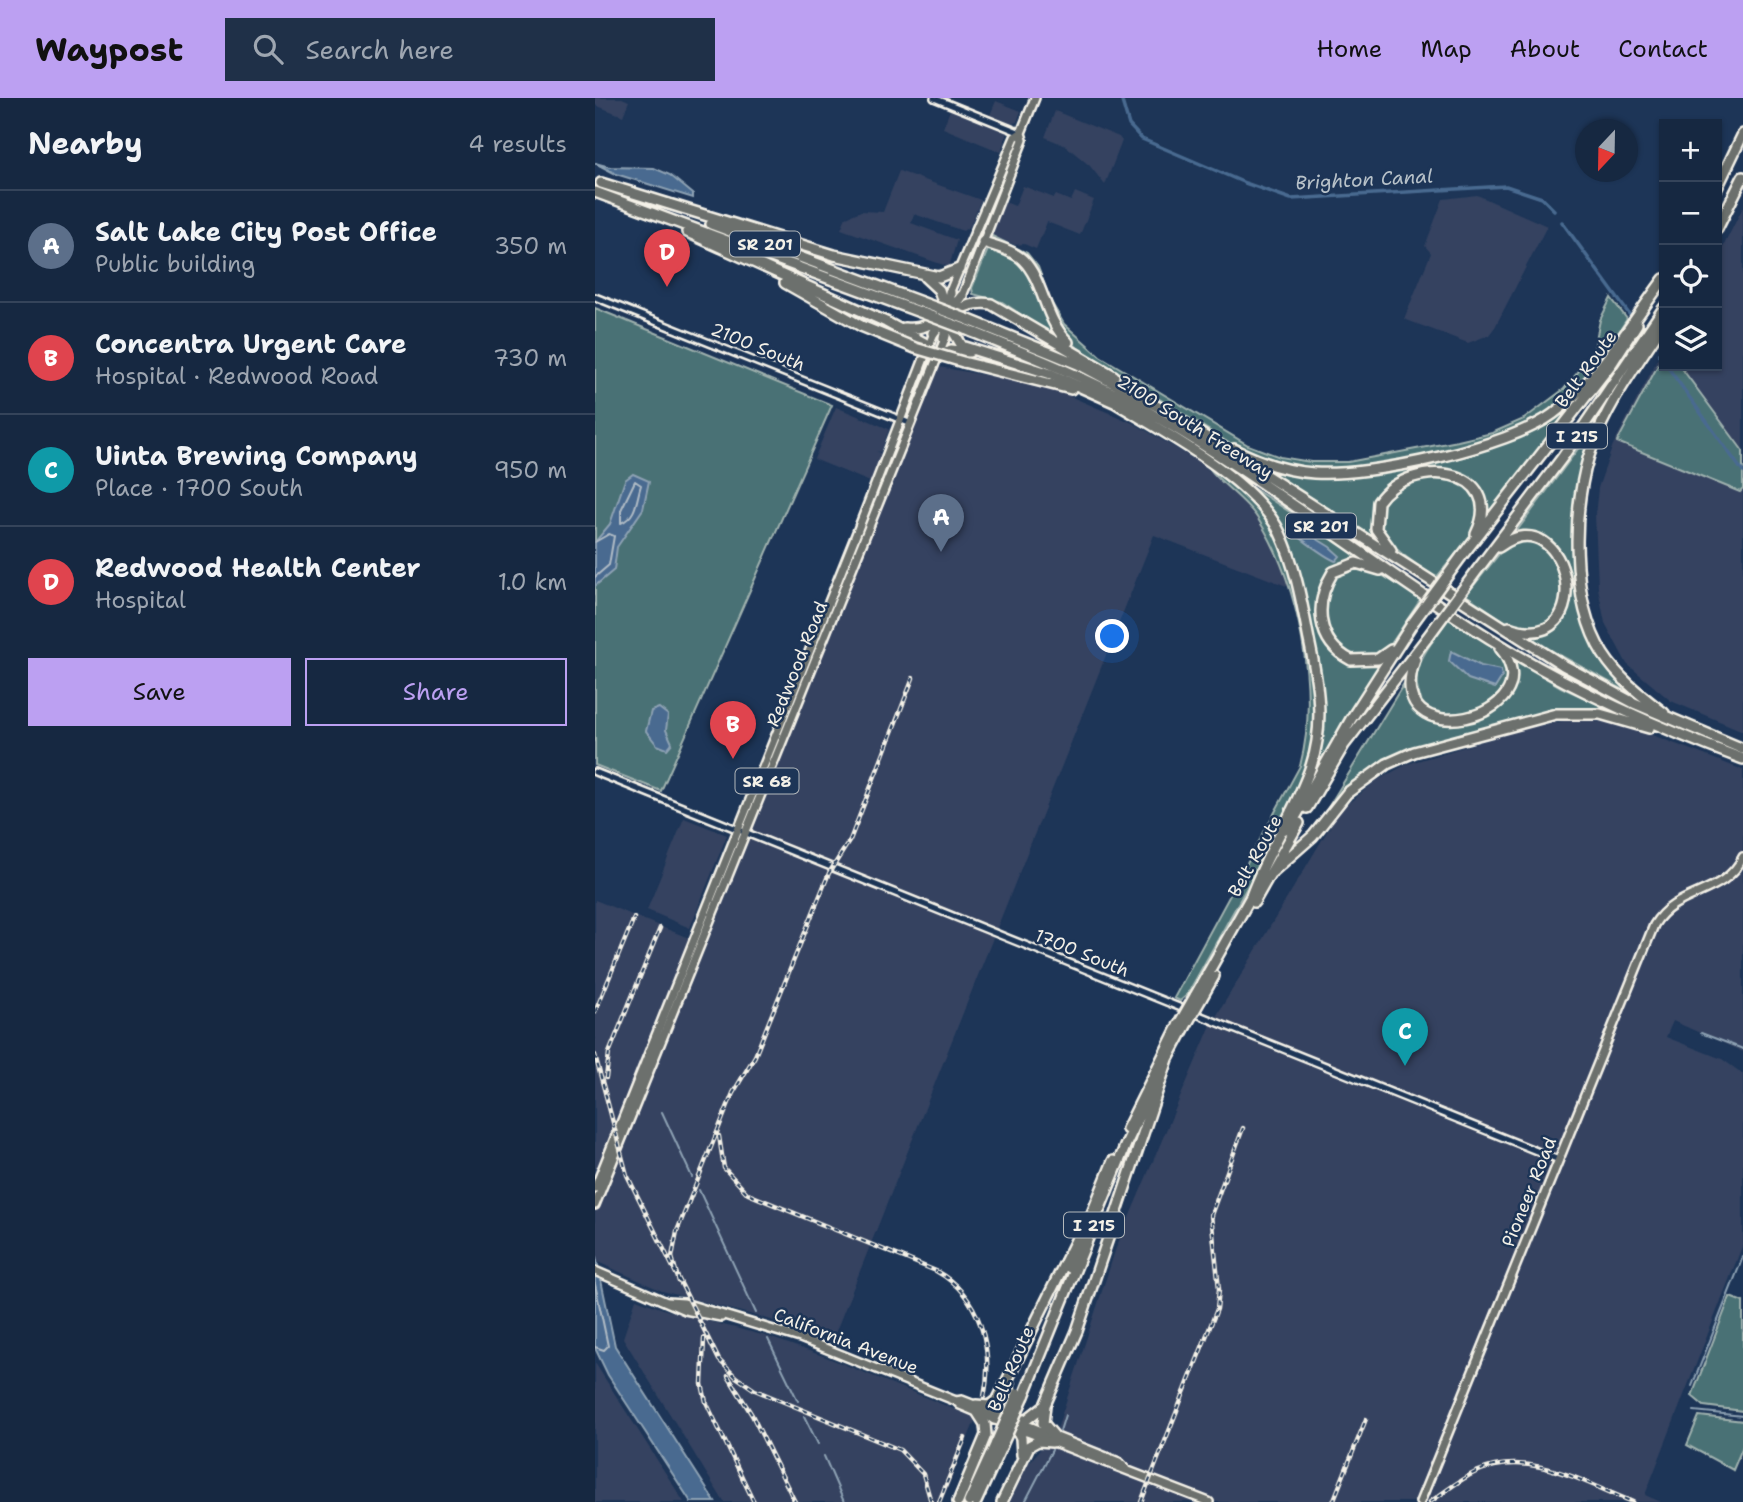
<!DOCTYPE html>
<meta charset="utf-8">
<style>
body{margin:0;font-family:"Shantell Sans",sans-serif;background:#1f3048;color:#f1f3f6}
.controls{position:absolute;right:21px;top:21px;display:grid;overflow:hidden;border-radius:0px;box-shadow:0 2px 5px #0004}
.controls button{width:63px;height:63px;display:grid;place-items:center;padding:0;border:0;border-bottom:2px solid #35445a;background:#162841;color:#f1f3f6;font:35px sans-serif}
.compass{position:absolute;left:980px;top:21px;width:63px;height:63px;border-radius:50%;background:#162841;box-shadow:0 2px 5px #0004;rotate:202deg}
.you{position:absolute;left:518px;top:539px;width:24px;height:24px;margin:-18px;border:5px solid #fff;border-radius:50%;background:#1a73e8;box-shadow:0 0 0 10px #1a73e833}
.badge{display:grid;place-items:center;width:46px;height:46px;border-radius:50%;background:#bca0f2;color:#fff;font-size:23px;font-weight:700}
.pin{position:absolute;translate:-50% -58px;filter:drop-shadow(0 2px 4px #0008)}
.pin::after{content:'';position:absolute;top:37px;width:24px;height:21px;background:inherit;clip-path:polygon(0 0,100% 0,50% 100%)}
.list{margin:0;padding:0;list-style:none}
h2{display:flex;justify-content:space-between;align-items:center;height:91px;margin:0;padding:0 28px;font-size:30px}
h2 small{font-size:23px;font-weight:400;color:#9ea6b1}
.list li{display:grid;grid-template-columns:46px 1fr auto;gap:21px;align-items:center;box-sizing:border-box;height:112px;padding:0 28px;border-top:2px solid #35445a}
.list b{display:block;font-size:26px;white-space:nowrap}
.list p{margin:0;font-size:23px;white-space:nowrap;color:#9ea6b1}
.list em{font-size:23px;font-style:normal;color:#9ea6b1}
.actions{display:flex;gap:14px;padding:21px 28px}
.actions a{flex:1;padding:16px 0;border:2px solid #bca0f2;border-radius:0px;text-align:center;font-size:24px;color:#bca0f2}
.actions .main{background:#bca0f2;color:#111}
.icon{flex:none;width:38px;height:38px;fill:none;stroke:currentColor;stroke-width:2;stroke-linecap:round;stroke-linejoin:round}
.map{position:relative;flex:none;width:1148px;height:1404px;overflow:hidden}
header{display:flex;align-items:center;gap:42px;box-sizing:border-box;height:98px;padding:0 35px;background:#bca0f2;color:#111}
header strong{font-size:33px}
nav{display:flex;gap:38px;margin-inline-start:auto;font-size:24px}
.search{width:490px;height:63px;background:#1f3048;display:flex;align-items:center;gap:18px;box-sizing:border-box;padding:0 24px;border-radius:0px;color:#9ea6b1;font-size:26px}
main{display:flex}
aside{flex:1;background:#162841}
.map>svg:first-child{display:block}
.built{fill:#344260}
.green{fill:#4a7175;stroke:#9fb1ae;stroke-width:2}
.water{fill:#496b90;stroke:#8da1b3;stroke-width:2}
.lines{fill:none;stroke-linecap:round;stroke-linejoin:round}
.shore{stroke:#b0bbc5;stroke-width:2}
.stream{stroke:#8da1b3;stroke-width:2}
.canal{stroke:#496b90;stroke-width:3.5}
.minor-casing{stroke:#f4f1e8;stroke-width:10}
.major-casing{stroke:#f4f1e8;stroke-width:12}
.highway-casing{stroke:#f4f1e8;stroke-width:14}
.minor{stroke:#1d3557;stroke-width:5}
.major{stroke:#6c706d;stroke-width:7}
.highway{stroke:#6c706d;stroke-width:9}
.rail-casing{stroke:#f4f1e8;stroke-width:4.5}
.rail{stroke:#1d3557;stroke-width:2;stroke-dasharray:5;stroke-linecap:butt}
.highway-bridge-casing{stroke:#f4f1e8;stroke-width:14;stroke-linecap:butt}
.highway-bridge{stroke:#6c706d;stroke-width:9}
.labels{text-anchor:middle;stroke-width:5;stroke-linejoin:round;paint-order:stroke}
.shield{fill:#1d3557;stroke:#b4b9bc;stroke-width:2}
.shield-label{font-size:16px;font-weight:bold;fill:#f4f1e8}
.street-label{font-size:18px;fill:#f4f1e8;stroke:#1d3557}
.water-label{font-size:19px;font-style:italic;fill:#b8c2c9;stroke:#1d3557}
</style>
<header>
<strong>Waypost</strong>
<div class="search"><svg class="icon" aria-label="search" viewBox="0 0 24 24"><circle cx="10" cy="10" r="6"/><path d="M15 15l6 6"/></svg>Search here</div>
<nav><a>Home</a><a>Map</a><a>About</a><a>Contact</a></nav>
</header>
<main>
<aside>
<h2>Nearby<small>4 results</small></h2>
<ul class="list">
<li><span class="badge" style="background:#5c6f8a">A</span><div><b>Salt Lake City Post Office</b><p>Public building</p></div><em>350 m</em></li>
<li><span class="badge" style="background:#e0444e">B</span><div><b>Concentra Urgent Care</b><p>Hospital · Redwood Road</p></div><em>730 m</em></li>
<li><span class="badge" style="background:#0f9aa8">C</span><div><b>Uinta Brewing Company</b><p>Place · 1700 South</p></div><em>950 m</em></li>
<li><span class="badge" style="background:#e0444e">D</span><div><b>Redwood Health Center</b><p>Hospital</p></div><em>1.0 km</em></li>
</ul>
<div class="actions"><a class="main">Save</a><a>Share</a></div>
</aside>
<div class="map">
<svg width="1148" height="1404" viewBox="0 0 1148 1404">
<rect width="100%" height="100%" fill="#1d3557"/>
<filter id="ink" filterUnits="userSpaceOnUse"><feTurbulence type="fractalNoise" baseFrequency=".0143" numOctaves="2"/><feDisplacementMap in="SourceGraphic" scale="14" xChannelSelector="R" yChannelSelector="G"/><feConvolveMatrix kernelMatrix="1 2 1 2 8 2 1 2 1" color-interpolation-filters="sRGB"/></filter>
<g filter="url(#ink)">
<path class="built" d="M0 0H27L34 3 28 18 0 7Z
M401 3 426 13 422 24 416 26 395 17Z
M355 12 412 35 406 54 348 30Z
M460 13 524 39 527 43 510 87 495 68 471 48 450 39Z
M304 73 386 102 375 128 368 133 319 116 316 125 362 142 354 169 246 131 251 119 266 113 288 114Z
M428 88 459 100 461 97 476 103 480 94 499 102 485 137 452 124 441 151 429 146 420 147 397 138 410 104 420 108Z
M882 97 952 128 900 229 894 237 873 245 809 221 836 155 830 148 848 101Z
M1148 109V633L1076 603 1032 566 1010 525 1003 490 1000 417 1003 390 1018 347 1069 249V268H1122V161Z
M344 269 451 288 540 326 604 364 639 393 665 424 687 465 694 489 559 437 237 1243 173 1221 67 1193 3 1164 0 1152V802L111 847Z
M241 309 294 331 286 354 281 353 286 355 275 384 219 361Z
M978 621 1029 626 1148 672V954L1078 923 1071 939 1127 961 1148 976V1146L1050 1397 1066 1404H415L433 1366 462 1331 521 1150 616 927 745 712 781 683 812 666 929 631Z
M89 720 132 737 95 830 52 812Z
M41 1201 71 1212 171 1238 231 1259 381 1320 347 1404H129L28 1240Z
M0 1265 89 1404H0Z"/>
<path class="green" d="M397 138 432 155 443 169 455 202 469 226 505 258 653 347 685 359 716 364H753L863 343 897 335 929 321 969 291 998 256 1005 222 1016 200 1032 221C1009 257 987 295 951 319 908 348 759 381 709 371 683 367 657 358 634 345L482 249 468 235 436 167 399 144Z
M394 149 416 157 430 167 463 241 407 204 378 196 377 190Z
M0 210 237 307 66 693 0 667Z
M1069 256V268H1085L1148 353V391L1145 394 1022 344Z
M1002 279 891 421 872 379C840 362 814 383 786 398L783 442 660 364 717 377 879 354 908 346 945 328Z
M1000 328 980 427 997 538 1038 597 928 537 948 534 965 520C969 498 983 454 951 445 941 442 929 441 918 438Z
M613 368 643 388 670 416 693 457 722 583 718 659 680 739 592 897 585 903 579 900 705 668C725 593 704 486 663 421 651 401 622 384 613 368Z
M830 378 871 384 885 405 880 433 841 480C788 445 747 414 830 378Z
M644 381 772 464 732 481 728 539 741 556 786 563 704 706 728 603 725 573 707 484 697 454Z
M927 443H939L958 453 969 488 963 516 943 530 917 528 871 497 908 451Z
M759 469 775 470 826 501 794 549 781 559 751 558 731 532 730 497 739 479Z
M854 520 904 552 915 580 904 603 857 621 831 611C807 573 833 552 854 520Z
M917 560 966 589 1034 620 954 616 789 667 726 721 811 582 834 619C875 615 931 621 917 560Z
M1135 1199 1148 1204V1313L1109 1308 1097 1298Z
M1104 1318 1148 1323V1348L1138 1372 1092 1347Z"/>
<path class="water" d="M0 65 15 69 59 70 75 77 98 96V100L21 76Z
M38 376 54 383 48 411 22 449 19 472 0 488V444L15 426 30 382Z
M698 426 735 449 745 458 741 463C735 462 698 436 695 430Z
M856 553 886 568 906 572 907 579 900 590 873 581 854 563Z
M64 610 73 617 71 632 77 645 72 651 62 647 51 633 56 613Z
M0 1154 20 1248 120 1404H96L13 1277 0 1250Z"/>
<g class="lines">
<path class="shore" d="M40 383 46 387C41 403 42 418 26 425V412Z
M0 444 14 436 19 438 14 467 0 479
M0 1186 13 1248 9 1252 0 1249"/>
<path class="stream" d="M1106 935 1148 951
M67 1014 97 1079
M104 1092 161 1215
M173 1241 203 1303
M1097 1288 1148 1159
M1099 1313 1148 1318
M209 1318 223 1346
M465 1333 470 1317
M229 1358 249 1404
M430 1404 457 1352"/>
<path class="canal" d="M526 0 534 27 547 41 650 85 696 101 911 88 947 100 959 112
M967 124 1034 216
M1064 256 1069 264
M1072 268 1148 374"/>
<g class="minor-casing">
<path id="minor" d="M339 0 426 35
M0 199 314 325
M0 674 964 1062"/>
</g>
<g class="major-casing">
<path id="major" d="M353 198 420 39 426 35 440 0
M366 201 428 42 426 35
M0 1090 262 434 340 232
M0 1107 351 238
M0 1173 90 1212 126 1219
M73 1204 89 1205 205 1240 361 1303 365 1307 403 1323
M361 1303 367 1302 413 1320
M424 1324 524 1364 530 1370
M427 1332 614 1404
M825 1404 1059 827C1081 790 1129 799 1148 759"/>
</g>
<g class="highway-casing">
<path id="highway" d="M6 85 239 157 344 179 364 171
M1122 90 1148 36
M0 94 330 216
M116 126 334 207
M1122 131 1148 79
M92 134 291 224 333 247
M388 144C401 148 419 153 428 162 449 183 449 221 473 244
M330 179 344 192 350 210
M190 185 266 228
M355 194V228L367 248 456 276 519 304
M374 222 483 266 567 311 968 567 1039 605 1148 651
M1069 224C1044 264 1013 304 997 349 976 405 975 504 1008 556 1024 581 1047 598 1069 615
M309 230C334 233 353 217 367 198
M370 231C427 254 484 276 539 306 669 378 786 475 914 552 988 597 1067 631 1148 661
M338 235C351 217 372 202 396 206L519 278
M349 241 352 224
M341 260 356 252 374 254
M368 264 476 291
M516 302C566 333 660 381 685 435 701 469 707 506 714 542 723 584 730 626 716 668 701 713 672 753 656 798
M639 351C664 364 691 373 719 375 775 379 914 349 958 316 1004 282 1035 226 1069 181
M904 449C975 396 1006 561 914 529
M796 452 781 431 783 404C816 356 913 370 881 436
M866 459 1017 265 1042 226
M883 471 967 360 1069 210
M785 472 761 465 738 474C719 505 721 544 756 562L783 561 796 552
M820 562C784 662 963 620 905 550
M712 710 749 647 832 540
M693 732 756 621 817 526
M676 775 718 738 752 695 792 666 819 654 961 616H1005L1054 630
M659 804 704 725
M600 898 659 793
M606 901 619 878
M573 961 590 929
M532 1031 584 926
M475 1170 518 1063
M414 1286 415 1311 430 1333
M429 1298 531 1046 560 986
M381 1307 394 1308 403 1301 481 1142
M399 1321 431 1322 449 1308
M420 1328 426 1340 427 1357
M459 1338 448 1325 450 1307 482 1233 574 958
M363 1404 391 1337 390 1326 383 1315
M374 1404 401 1345
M381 1404 407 1347
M407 1404 434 1348 443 1343 457 1344"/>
</g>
<use href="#minor" class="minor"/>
<use href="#major" class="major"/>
<use href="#highway" class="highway"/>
<g class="rail-casing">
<path id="rail" d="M0 914 39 820
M0 957 32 1077 124 1262 141 1279 160 1292 305 1352 328 1376 336 1404
M11 980 14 955 65 830
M124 1038 129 1070 153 1096 341 1173C386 1198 399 1251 389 1299
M84 1184 77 1159 82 1133 138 995 160 958 234 775 255 742 318 580
M109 1240 107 1286 111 1304 159 1404
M133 1278 157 1317 200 1404
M344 1404 370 1340
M546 1404 622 1211 624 1191 616 1117 648 1030
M738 1404 771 1321
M835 1404C850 1394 865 1381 881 1374 934 1350 989 1385 1038 1404"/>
</g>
<use href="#rail" class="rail"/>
<g class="highway-bridge-casing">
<path id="highway-bridge" d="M334 207 374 222
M330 216 370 231
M266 228 320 250 368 264
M817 526 866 459
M832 540 883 471
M584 926 600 898
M590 929 606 901
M401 1345 423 1295
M407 1347 429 1298"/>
</g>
<use href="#highway-bridge" class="highway-bridge"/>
</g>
</g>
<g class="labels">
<g class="shield">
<rect x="135" y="133.5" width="70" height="25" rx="5"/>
<rect x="952" y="325.5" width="60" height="25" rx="5"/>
<rect x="691" y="415.5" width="70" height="25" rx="5"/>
<rect x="140.5" y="670.5" width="63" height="25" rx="5"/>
<rect x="469" y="1114.5" width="60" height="25" rx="5"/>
</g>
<g class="shield-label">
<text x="170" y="152">SR 201</text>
<text x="982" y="344">I 215</text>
<text x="726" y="434">SR 201</text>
<text x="172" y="689">SR 68</text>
<text x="499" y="1133">I 215</text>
</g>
<g class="street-label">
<text transform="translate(163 249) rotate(22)" y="6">2100 South</text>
<text transform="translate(991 271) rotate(-54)" y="6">Belt Route</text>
<text transform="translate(600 329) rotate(32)" y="6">2100 South Freeway</text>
<text transform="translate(202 566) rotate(-68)" y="6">Redwood Road</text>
<text transform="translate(660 758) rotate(-61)" y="6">Belt Route</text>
<text transform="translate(487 855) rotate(22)" y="6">1700 South</text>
<text transform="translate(934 1094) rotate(-68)" y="6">Pioneer Road</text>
<text transform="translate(251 1243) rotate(21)" y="6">California Avenue</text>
<text transform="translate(416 1271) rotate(-67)" y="6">Belt Route</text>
</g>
<g class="water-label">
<text transform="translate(769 81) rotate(-3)" y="7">Brighton Canal</text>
</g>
</g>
</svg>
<div class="controls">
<button>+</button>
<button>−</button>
<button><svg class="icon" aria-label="locate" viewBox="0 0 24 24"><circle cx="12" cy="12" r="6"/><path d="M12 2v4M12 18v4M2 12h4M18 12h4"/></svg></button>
<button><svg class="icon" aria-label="layers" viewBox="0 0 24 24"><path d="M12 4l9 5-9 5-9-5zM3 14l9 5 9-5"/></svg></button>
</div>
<svg class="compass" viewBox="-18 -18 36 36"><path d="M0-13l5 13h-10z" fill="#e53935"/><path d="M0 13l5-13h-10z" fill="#9ea6b1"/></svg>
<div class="you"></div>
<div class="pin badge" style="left:346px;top:454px;background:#5c6f8a">A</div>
<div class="pin badge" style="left:138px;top:661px;background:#e0444e">B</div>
<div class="pin badge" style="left:810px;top:968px;background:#0f9aa8">C</div>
<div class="pin badge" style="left:72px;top:189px;background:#e0444e">D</div>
</div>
</main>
